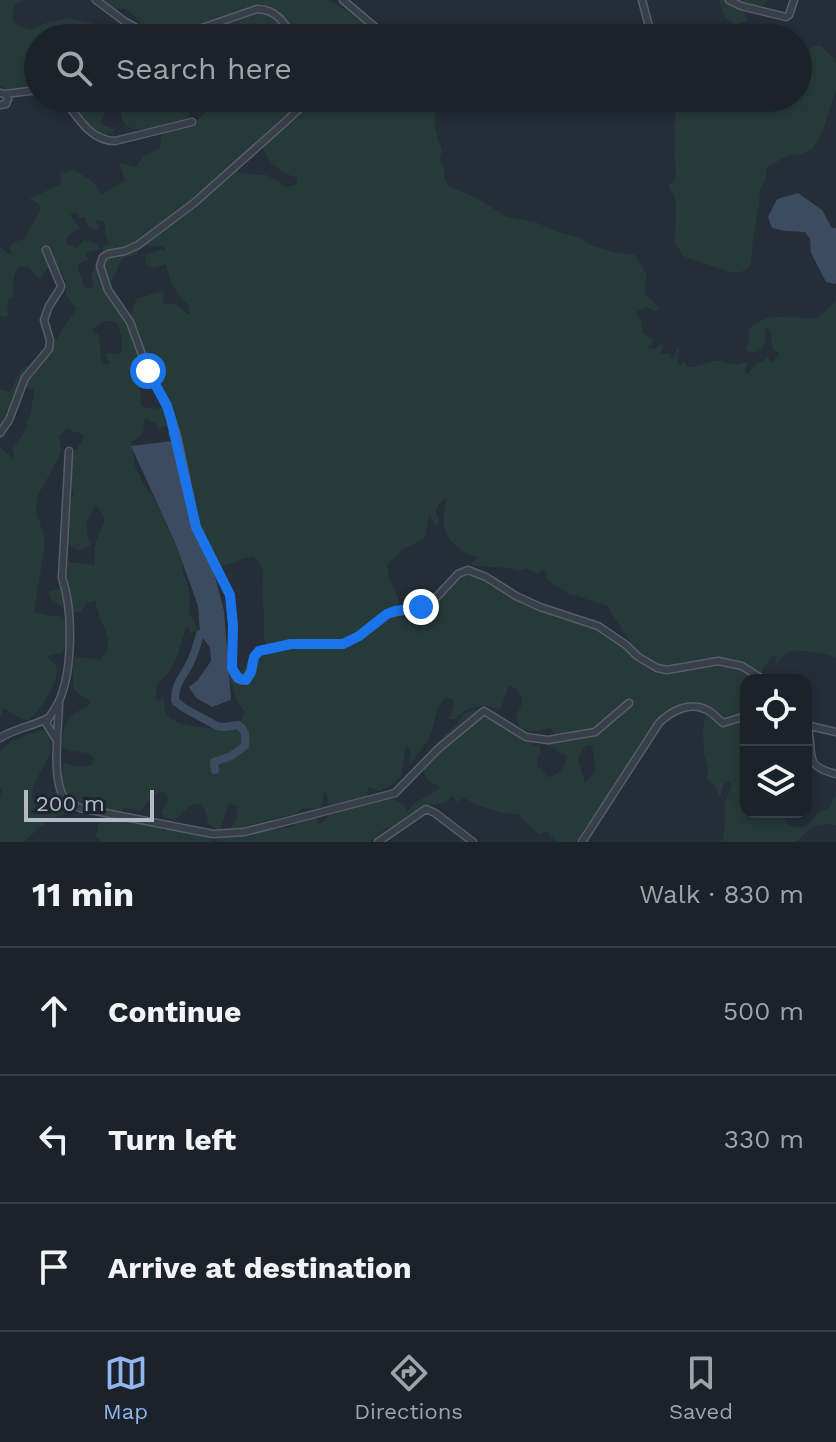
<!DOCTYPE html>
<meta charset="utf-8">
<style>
body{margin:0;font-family:"Work Sans",sans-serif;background:#282f36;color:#f1f3f6}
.controls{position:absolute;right:24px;bottom:24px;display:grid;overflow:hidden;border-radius:16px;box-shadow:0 4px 12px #0003}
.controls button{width:72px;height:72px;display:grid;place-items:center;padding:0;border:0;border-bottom:2px solid #393f47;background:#1b222a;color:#f1f3f6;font:40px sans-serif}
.scale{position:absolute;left:24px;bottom:20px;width:130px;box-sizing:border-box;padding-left:8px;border:4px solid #b3bac5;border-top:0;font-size:22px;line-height:28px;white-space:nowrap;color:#b3bac5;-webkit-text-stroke:6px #1d242e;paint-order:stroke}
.stop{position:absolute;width:24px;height:24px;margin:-18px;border:6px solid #1a73e8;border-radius:50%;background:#fff}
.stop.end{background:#1a73e8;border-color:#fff;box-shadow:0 2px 8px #0008}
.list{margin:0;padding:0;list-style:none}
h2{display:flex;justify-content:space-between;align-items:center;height:104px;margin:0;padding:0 32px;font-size:34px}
h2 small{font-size:26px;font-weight:400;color:#a0a4a8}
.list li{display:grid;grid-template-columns:52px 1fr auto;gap:24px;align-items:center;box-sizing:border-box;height:128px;padding:0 32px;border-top:2px solid #393f47}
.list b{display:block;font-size:30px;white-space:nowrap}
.list em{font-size:26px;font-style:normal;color:#a0a4a8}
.icon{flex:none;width:44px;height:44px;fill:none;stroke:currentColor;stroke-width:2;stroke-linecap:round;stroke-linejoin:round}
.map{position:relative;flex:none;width:836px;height:842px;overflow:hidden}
.search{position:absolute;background:#1b222a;box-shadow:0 4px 12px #0003;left:24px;right:24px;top:24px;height:88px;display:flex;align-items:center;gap:20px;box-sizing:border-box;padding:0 28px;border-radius:44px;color:#a0a4a8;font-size:30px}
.sheet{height:488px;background:#1b222a}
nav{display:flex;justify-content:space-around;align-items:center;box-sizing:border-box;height:112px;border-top:2px solid #393f47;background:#1b222a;font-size:22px;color:#a0a4a8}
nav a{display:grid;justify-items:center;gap:4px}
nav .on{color:#90b6ed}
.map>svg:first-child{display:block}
.green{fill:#273a3a;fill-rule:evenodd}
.water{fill:#3c4b60}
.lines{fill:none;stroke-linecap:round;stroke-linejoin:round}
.river{stroke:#3c4b60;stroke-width:8}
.minor-casing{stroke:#565d67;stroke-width:9}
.minor{stroke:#383f49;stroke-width:6}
.route{stroke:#1a73e8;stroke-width:10}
</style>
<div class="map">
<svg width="836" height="842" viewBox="0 0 836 842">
<rect width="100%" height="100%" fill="#242d38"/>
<path class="green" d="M0 0H22L14 6 12 17 15 23 28 30H31L45 23 68 18 123 30 134 38H38V87L11 91 0 86Z
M87 0H329C346 11 365 18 374 38H149L137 19 126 9C113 11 99 6 87 0Z
M719 0H768L758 10 743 9 747 21 735 25 725 17Z
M812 46H821L832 57 836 63V89L823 131 813 148 801 154 789 155 767 167 765 181 759 192 760 200 753 238 751 266 741 272H730L683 256 675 243 676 206 674 196 668 186 673 182 676 172 674 146 676 98H798V55L808 52Z
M66 98H185V109L190 114 186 120 188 124H192L216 104 233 98H436L435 129 442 150 440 160 444 167V177L448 186 477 198 505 216 538 223 561 233 580 238 593 246 621 254H634L647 275 645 293 660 309 655 311 646 307 636 312 641 319 642 333 653 339 652 345 646 348 655 349 663 342 661 354H670L672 359 677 349 679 348 678 365H681L684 361 687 367C698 368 704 363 714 361 728 359 730 370 748 361L745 372 748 374C754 362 761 365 767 357L773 362 779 354 772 348 771 335 767 327 766 329C766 339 765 347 756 353L746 351V348L750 340 749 329C765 310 795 320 818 318L836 301V657C827 655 796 647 789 652 783 655 779 662 774 667L777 657 774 655 770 658 767 664C760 668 761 673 761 680H746V812H780C785 824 793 829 806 827L817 814 829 808 836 793V825C815 822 811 827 796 842H720L723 839 726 817 725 802 732 785 729 781 723 785 720 797 715 787 707 778 708 768 704 755 703 730 705 714 700 705 672 714 659 725 598 813 585 827 579 842H557L546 831 541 834C533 831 529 823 522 820L519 814C503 815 478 806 464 798L456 802 453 795 445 803 434 804 407 817 395 825 385 829 371 842H217V840L220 837H238L266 830 292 827C297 821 310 817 318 819L317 822 320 825 331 813 325 791 321 807 315 809 303 807 298 813 250 825 241 831H232V825C238 818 239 814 236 806L230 804C223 812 225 822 219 830L210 826C205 818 209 809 199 804L191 805 175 820 164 817 161 811 169 800 166 793 160 792 154 795 141 811 125 808 119 812 63 802 65 813C52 816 34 832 24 842H0V798L2 789 0 786V751L11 741 38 731H45C66 754 26 777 33 799L39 802 45 796 59 791 64 763 77 767 92 765 93 757 87 753 66 750 62 745C62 733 64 721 75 713 82 708 86 710 91 701L79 694 73 688V664L76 657 100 660C113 643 109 638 101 621 98 615 97 607 95 600L88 603 79 613 63 608 50 598 49 591 56 590 62 586 61 564 68 562 95 565C95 558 94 550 96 543 99 527 113 521 95 506 85 523 84 526 91 545L78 551 66 542 67 511 74 493 70 484 73 456 84 437 79 432 73 433 71 429 68 428 59 435 61 450 59 457 37 497 36 512 44 535V551L34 612 52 616 60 615 66 620 69 643 61 653 46 657 54 663 58 669C53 690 45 705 29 720 19 720 13 712 4 709L0 717V444L2 449 14 460V454L12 448 23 434 31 412 34 390 22 387 11 407 6 411 2 436 0 441V389L10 392 22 368 52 354V346L76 309 66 295V283L61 270 50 266 39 279 29 268 20 266C13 273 13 286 14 296 3 301 9 306 8 315L5 317 0 316V247L6 252 13 255 9 249 10 246 14 242 24 239 41 209 38 203 29 199 61 184 62 180 59 170 65 173 73 169 93 182 102 195 113 187 125 181 119 163 136 167 143 156 160 148 161 136 175 123C164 125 132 135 125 124 121 119 120 110 119 105L117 104 110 106 100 121 102 125 113 129V133C105 137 99 137 91 133ZM262 139C261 159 279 172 297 178V184L287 187 267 175 244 174 239 172 237 166ZM75 212 79 218 85 217C87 224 89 230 97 230L99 227 95 220 105 222V234L109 244 104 245 98 264 92 273 93 287 90 288 84 287C83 277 77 272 78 265L81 262 89 260 85 255 91 250H98L99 244 84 240 77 248 69 246 66 243 68 236 80 228 70 215ZM147 245 156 247 159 245 165 248V251L162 249 147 254 144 262 152 268 166 264C169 280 176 296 190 306V314H188L175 304H163L164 293 159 292 136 299 132 314H126L127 309 123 306 122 300 110 295 106 288C110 283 115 276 117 270 122 256 122 257 137 255L141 249ZM104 321H112L118 324C120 333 125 345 120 354L115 353 106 354 109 363 107 365 101 360 99 335 93 331 92 329ZM141 350 148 355 140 371 143 374H156L151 388 159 394 163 400 161 407C154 410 147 409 141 405L140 388 142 382 133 380 128 372 137 360ZM145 418 156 424 159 429 168 424H171V430L167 433 171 441 166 447 201 561C225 573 231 561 253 556 268 569 262 576 262 592 263 601 264 610 264 619 264 632 261 638 270 649L266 657 254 652 241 672 229 677 236 699 245 712C243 717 243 719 238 723 225 732 178 728 168 716 164 711 164 704 163 697L159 701 156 700V685C175 671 179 651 185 630L189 627 190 634 198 630 189 612V588L183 572 182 559 153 496 143 484 139 473 135 468 134 455 131 443 143 433ZM445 498 447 500C437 531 450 548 478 558L472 562V566L509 568 518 571 526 568 537 574 544 569 548 580 567 593 607 606 639 655 594 624 565 610 523 598 474 572C453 574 445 594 429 606 422 611 389 614 379 617 384 609 394 610 400 603 396 590 386 576 388 564L403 549 425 538 429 516 435 524H438L439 516 436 514C436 506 440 503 445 498ZM510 685C516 689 522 693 522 700 522 707 516 712 517 720 519 736 540 732 550 727L555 736 547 743 559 753 565 754 567 758C565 767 558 776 548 777L538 766 537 757 541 754 539 745 534 747 527 738 482 709C476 710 468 711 463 715 460 718 458 723 455 726 444 735 413 762 428 780 430 782 437 785 439 786L440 788C427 796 416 801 407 811 400 795 382 799 367 797L368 787 380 791C409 776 400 777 405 748L407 747 410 749 409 766C417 755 426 745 431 733 437 718 434 710 446 697L453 699 454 707 448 719H455C469 705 481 704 499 709 506 702 504 693 510 685ZM588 745 592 746 595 770 585 783 578 758 584 748Z
M122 817 157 826 164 831 170 829 208 837 211 842H103L96 837 99 820 107 821Z"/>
<path class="water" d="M798 193 822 210 832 228H836V284L826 282 811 253 810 239 805 232 785 231 772 228 768 217 777 199Z
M172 441 194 531 213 568 224 611 231 700 212 707 196 698 189 687 198 680 211 661 210 648 200 634 198 606 177 547 131 446Z"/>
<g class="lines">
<path class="river" d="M200 634C197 645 194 656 189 665 181 680 175 683 175 701L184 708 217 726 224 727 238 725C246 730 246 737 245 746L231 756 214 762 215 770"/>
<g class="minor-casing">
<path id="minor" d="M96 0 124 21 154 38
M343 0 388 38
M642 0 652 38
M729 0 741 6 786 17 789 15 794 0
M173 38 257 9C276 9 285 23 293 38
M0 93 5 94 8 99 6 104 0 105
M5 94 38 90
M63 98C77 116 90 141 115 141L192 122
M306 98 300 108 284 123 194 203 138 245 125 251 108 254 103 257 100 266 108 290 130 322 148 371 167 406 177 436 196 527 230 595 233 625 232 668C234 675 238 682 246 680L251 672 254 657 259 651 291 644H343L359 636 387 614 421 607 431 603 458 574 468 570 486 577 516 596 540 607 598 626 626 645 637 656 657 668 667 670 718 661 742 666 764 680
M0 433 9 420 25 378 49 349 50 340 44 320 49 306 60 289 61 286 46 250
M59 701C59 724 51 779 64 797 69 803 74 805 80 808L213 834 244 832 284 822 395 793 438 749 484 711 526 737 548 740 595 732 629 703
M806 724C817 752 799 765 836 774
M806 725 836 732
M0 738C15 728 32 727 48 718
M56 739 46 723C50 716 55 709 59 701 73 670 73 609 62 578L69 451
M378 842 426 809 435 813 473 842
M582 842 659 723C671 711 690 701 707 710 713 713 718 719 723 723L746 716"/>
</g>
<use href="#minor" class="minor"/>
</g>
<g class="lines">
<path class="route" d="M148 371 167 406 171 419 196 527 230 595 233 625 232 668 238 678 246 680 251 672 254 657 259 651 291 644H343L359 636 387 614 395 611 421 607"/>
</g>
</svg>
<div class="controls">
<button><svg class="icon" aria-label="locate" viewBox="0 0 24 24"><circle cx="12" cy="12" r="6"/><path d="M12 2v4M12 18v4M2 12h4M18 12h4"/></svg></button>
<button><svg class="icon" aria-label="layers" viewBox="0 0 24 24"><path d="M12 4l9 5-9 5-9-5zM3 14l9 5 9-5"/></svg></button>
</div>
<div class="scale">200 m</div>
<div class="stop" style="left:148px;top:371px"></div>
<div class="stop end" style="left:421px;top:607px"></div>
<div class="search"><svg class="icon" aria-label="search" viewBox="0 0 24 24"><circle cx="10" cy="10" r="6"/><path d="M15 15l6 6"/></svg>Search here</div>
</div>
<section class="sheet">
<h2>11 min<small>Walk · 830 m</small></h2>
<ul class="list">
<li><svg class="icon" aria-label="ahead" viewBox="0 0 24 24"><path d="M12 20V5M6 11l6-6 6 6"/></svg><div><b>Continue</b></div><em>500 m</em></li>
<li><svg class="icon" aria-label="left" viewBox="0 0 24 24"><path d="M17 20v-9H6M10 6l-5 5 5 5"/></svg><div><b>Turn left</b></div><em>330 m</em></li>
<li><svg class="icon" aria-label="arrive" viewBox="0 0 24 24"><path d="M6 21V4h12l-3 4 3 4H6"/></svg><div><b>Arrive at destination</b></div></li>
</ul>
</section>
<nav>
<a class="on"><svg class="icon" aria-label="map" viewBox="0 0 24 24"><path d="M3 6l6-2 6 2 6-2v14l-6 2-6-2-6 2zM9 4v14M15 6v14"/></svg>Map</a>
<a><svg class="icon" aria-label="directions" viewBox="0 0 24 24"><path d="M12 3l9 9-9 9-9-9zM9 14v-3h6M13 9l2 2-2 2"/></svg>Directions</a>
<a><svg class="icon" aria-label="saved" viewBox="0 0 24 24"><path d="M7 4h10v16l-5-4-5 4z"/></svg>Saved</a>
</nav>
